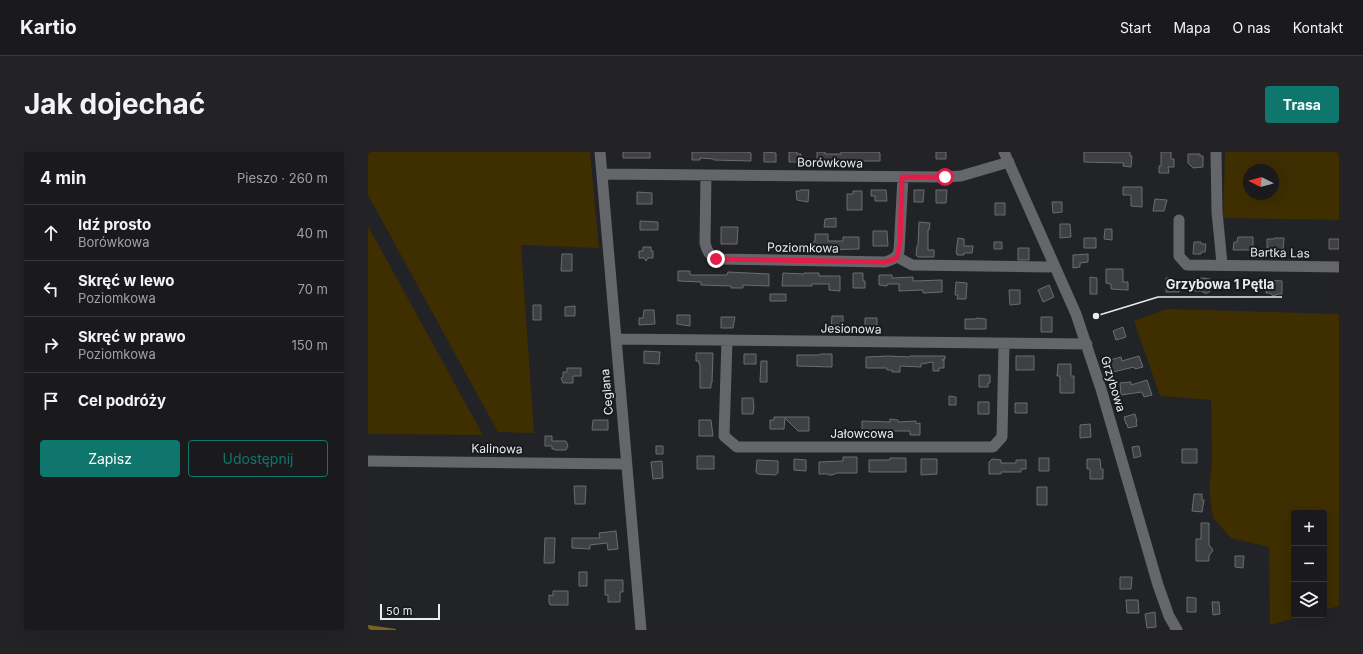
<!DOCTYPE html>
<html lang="pl">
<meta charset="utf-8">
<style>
body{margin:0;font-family:Inter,sans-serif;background:#232325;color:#f1f3f6}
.controls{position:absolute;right:12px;bottom:12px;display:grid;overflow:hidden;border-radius:4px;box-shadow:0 4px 16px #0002}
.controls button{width:36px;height:36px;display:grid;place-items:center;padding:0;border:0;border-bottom:1px solid #38383b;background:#1a1a1c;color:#f1f3f6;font:20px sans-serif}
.compass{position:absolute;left:875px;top:12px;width:36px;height:36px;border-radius:50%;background:#1a1a1c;box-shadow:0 4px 16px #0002;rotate:276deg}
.scale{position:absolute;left:12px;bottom:10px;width:60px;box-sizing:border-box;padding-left:4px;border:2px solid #ebecee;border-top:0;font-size:11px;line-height:14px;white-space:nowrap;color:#ebecee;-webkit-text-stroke:3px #191a1d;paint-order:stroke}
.stop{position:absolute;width:12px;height:12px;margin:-9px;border:3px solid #e11d48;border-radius:50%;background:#fff}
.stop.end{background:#e11d48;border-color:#fff;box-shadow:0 1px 4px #0008}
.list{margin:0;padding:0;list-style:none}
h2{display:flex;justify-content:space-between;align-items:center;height:52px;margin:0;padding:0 16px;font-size:17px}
h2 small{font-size:13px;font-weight:400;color:#9fa1a3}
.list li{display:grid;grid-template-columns:26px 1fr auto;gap:12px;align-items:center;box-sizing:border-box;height:56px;padding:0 16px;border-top:1px solid #38383b}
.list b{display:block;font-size:15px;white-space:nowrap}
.list p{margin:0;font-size:13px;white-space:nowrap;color:#9fa1a3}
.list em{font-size:13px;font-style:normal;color:#9fa1a3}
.actions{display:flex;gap:8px;padding:12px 16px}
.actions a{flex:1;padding:9px 0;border:1px solid #0f766e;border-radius:4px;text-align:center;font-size:14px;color:#0f766e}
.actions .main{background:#0f766e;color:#fff}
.icon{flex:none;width:22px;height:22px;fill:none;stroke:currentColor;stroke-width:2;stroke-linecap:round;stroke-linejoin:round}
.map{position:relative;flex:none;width:971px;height:478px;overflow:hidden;border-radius:4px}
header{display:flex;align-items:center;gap:24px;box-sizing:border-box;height:56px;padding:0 20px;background:#1a1a1c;border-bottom:1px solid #38383b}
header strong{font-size:19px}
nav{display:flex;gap:22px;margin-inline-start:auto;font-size:14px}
.intro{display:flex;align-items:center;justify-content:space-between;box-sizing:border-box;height:96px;padding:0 24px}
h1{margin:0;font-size:28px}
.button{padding:10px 18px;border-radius:4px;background:#0f766e;color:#fff;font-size:14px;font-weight:700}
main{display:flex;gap:24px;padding:0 24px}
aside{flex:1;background:#1a1a1c;border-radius:4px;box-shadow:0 4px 16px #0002}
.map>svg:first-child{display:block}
.green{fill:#3e2e00;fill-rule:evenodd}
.water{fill:#7b621e}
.building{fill:#3f4043;stroke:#6b6c70}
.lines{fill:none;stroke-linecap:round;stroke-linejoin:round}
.minor{stroke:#65666a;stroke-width:11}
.route{stroke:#e11d48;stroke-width:5}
.labels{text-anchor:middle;stroke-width:4;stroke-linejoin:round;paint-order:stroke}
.street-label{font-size:12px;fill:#ebecee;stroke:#191a1d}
.leader{fill:none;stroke:#ebecee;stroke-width:1.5}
.callout-dot{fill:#ebecee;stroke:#191a1d;stroke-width:1.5}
.callout-label{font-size:13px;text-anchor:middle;font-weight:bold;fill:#ebecee;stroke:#191a1d;stroke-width:4;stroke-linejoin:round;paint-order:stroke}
</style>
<header>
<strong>Kartio</strong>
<nav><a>Start</a><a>Mapa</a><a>O nas</a><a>Kontakt</a></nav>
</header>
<div class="intro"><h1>Jak dojechać</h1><a class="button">Trasa</a></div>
<main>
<aside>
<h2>4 min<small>Pieszo · 260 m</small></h2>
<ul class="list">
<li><svg class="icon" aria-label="ahead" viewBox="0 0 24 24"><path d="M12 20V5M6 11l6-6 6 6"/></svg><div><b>Idź prosto</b><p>Borówkowa</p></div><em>40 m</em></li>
<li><svg class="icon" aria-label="left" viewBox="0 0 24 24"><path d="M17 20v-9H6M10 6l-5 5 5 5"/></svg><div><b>Skręć w lewo</b><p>Poziomkowa</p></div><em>70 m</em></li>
<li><svg class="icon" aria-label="right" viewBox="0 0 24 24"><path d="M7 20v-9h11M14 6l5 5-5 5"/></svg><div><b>Skręć w prawo</b><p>Poziomkowa</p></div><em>150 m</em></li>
<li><svg class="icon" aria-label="arrive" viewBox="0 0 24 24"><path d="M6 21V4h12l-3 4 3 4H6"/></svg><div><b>Cel podróży</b></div></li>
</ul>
<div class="actions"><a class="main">Zapisz</a><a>Udostępnij</a></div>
</aside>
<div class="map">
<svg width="971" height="478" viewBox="0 0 971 478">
<rect width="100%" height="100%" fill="#222326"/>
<path class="green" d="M0 0H222L231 96 153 93 166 281 130 280 0 43Z
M857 0H971V68L855 66ZM881 18H905V42H881Z
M0 74 115 283 0 282Z
M799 157 971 162V454L956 458V361H926V463H937L902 473 901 395 863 386 845 366 841 336 844 311 843 248 792 244 766 169Z"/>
<path class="water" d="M0 473 28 477V478H0Z"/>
<path class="building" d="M255 0H282V6H255Z
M324 0H379L383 1V9L346 8V7L332 6V8H324Z
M396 0 408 1V10H396Z
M421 0H429V2H433V10H421Z
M449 0H457V2H473V0H509L512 1V9H488V11L449 10Z
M568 0H578V7H568Z
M716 0H762V4H764L763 15 755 14 756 11 716 10Z
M793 0H803V7H806V15H800L801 21H791V14H793Z
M820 2H832V4H835V15L825 16 820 11Z
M755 35H774V55L763 54V43H755Z
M432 38H441L440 50 429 48 428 39H432Z
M503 38H518L519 49H507V44H503Z
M546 38H556L555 50H546Z
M568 38H579L578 51H568Z
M485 39H494V58H479V42H485Z
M269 40 284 41V52H269Z
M787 47 799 48 796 59H785Z
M684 50H694V60L685 61Z
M627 51H637V63H627Z
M468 66V75H456L457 67Z
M272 69 290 70V78H272Z
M551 70 562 71 561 78H560V98H566V105H550L548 103 549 94H550Z
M692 72H702L703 85 692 86Z
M353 75H370L369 92H353Z
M737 77H744V88L736 87Z
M505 79H519L520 94H505Z
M447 82H460V89H475V85H491V97L446 98 447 94 444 91 447 89Z
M870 85H885V98H865L866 90H869Z
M590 86 596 87V94H605L604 101H596V103H589V101H588Z
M716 86H728V96H716Z
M906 86H916L915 99H906V96H899V87H906Z
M961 87H971V97H961Z
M626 90H634V97H626Z
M826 90H833V92H838L837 100H833V102H825Z
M275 95H283V99H285V106H280L278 109 276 106H271V99H275Z
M650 96H661V108H650Z
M194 102H204V119H193Z
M720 102V110L712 111V115L705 116V103Z
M738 117H755V130H760V138L743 137V132L738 131Z
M310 119H322V123H359L360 120 401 122V134L375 133V136H363V134L333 133V130L310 129Z
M415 121 436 122V121H451V124H472V139L461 138V132H444V134H414Z
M485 121H495V129H497V136H485Z
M511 123H524V126L545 125V129L574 128V140L555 141V138L531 139V132H519V134L511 133Z
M722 125 729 126V142H722Z
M798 126H806V128H811V140H798Z
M835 126 842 127V139L840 141H836L834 139H826V127Z
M898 128 914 129V142H910L905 144 902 141H898Z
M588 130 599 131 598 147H589L590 143H587Z
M681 133 686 145 675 150 670 138Z
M641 138H652V152L642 153Z
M402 142H418V149H402Z
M165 153H173V168H165Z
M207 154V164H197V155Z
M276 158H286L287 172 271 173V166H275Z
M309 163H322V174L309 172Z
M464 164H475V177H463Z
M353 165H367L365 176H353Z
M673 165H684V180H673Z
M497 166H509V177H500V174H497Z
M608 166 618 167V177H597V167H607Z
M755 175 758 185 748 188 745 179Z
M276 199 292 200 291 212 276 211Z
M328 201H345L344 231H343V236H332V212H331V209H328Z
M376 202H388V212H376Z
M452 202H464V215L429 214V203H451Z
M520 204 542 205V204H577V207L574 208H576V216H571V219H565V210L553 212V215L532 214V220H524V218H519V216H498V205Z
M648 204H666V218H648Z
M771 204 775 215 767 217 766 215 745 220 742 208 753 205 754 209Z
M393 209H399V230H392Z
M690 212H703V224H706V241H692V224H689Z
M199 216H213V224H205V231H195L193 226 195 225V220H199Z
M611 223H622V231H620V235H611Z
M779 228 784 243 776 245 774 240 753 243 752 231 763 230V233Z
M581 244 588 245V253H581Z
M374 246H385L386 255 385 262H374Z
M610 250H621V262H610Z
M647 251H659V261H647Z
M767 262 769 269 768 270 769 274 760 276 759 272H758L756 265Z
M406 265H441V279H430L417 266 416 277H402V268H406Z
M522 267 530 268V270L548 269V272L552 271V283H542V279H522V281H494V269L522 270Z
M225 268H240V278H224Z
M331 268H343L345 284H331Z
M722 272 723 285 712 286V273Z
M177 284H184V289H198L200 294 198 298H187V297H184V294H177Z
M288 294H295V302H288Z
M771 294 773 304 766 306 764 295Z
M814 297H829V311H814Z
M329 304H346V317H329Z
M475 305H489V321H469L464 323H461L460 322H451V310L475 309Z
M522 306H538V320H501V308H522Z
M671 306H681V319H671Z
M426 307 438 308V319L426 318Z
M553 307H569V322L553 323Z
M624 307 633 308V311H648V308H658V317H653V320H633V322H621V310Z
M719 307H732L733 317H735V327H722V317H719Z
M389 308 410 309V321L407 323 390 322 388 320Z
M294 309 295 326 285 327 283 310Z
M206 334H218L217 352H207Z
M669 335H679V353H669Z
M826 342H834V348H836L834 360 824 359Z
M833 371H841V393L845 398 841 404V409H828V387H833Z
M248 379 250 397 240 398 239 391 222 393V397L204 396V386H232L231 381Z
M177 386H187L186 411H176Z
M867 404H876L875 416 867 415Z
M211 420H219V434H211Z
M752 425H764L763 437H752Z
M237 428H255V440H252V450H240V443H237Z
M185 439H200V453H182V451H181V443L185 444Z
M819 445 828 446V460H819Z
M758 448H770L771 461H759Z
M844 450H851L852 462 845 463Z
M787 460 788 475 779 476 777 462Z"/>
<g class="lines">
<path class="minor" d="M232 0 273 478
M636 0 708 162 733 237 790 433 801 464 809 478
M848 0 849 60 853 101 854 113
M234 22 577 25 593 24 641 10
M338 23 337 91C339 99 341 103 348 107L517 110C524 108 529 106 531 99L535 25
M811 68V104L819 113 971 115
M529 105 544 113 681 115 686 112
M248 187 719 192
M359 188 356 284 369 295H625L634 285 636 192
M0 309 258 312"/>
</g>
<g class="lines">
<path class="route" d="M348 107 517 110 524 108 529 105 532 91 534 25H577"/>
</g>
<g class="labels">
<g class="street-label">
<text transform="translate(462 11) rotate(1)" y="4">Borówkowa</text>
<text transform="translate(435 96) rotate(1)" y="4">Poziomkowa</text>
<text transform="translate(912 101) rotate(1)" y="4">Bartka Las</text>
<text transform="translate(483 177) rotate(1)" y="4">Jesionowa</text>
<text transform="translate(745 232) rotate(73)" y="4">Grzybowa</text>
<text transform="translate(239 240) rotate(-95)" y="4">Ceglana</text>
<text x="494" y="286">Jałowcowa</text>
<text transform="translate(129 297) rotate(1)" y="4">Kalinowa</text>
</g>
</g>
<path class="leader" d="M728 164L790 145H914"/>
<circle class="callout-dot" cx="728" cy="164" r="4"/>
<g class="callout-label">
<text x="852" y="137">Grzybowa 1 Pętla</text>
</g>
</svg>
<div class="controls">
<button>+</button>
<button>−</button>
<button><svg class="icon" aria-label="layers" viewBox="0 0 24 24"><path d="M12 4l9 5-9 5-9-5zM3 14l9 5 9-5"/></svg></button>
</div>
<svg class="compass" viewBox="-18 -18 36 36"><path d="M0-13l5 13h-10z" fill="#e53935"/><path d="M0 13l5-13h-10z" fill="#9fa1a3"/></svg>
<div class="scale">50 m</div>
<div class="stop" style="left:577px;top:25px"></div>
<div class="stop end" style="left:348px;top:107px"></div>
</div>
</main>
